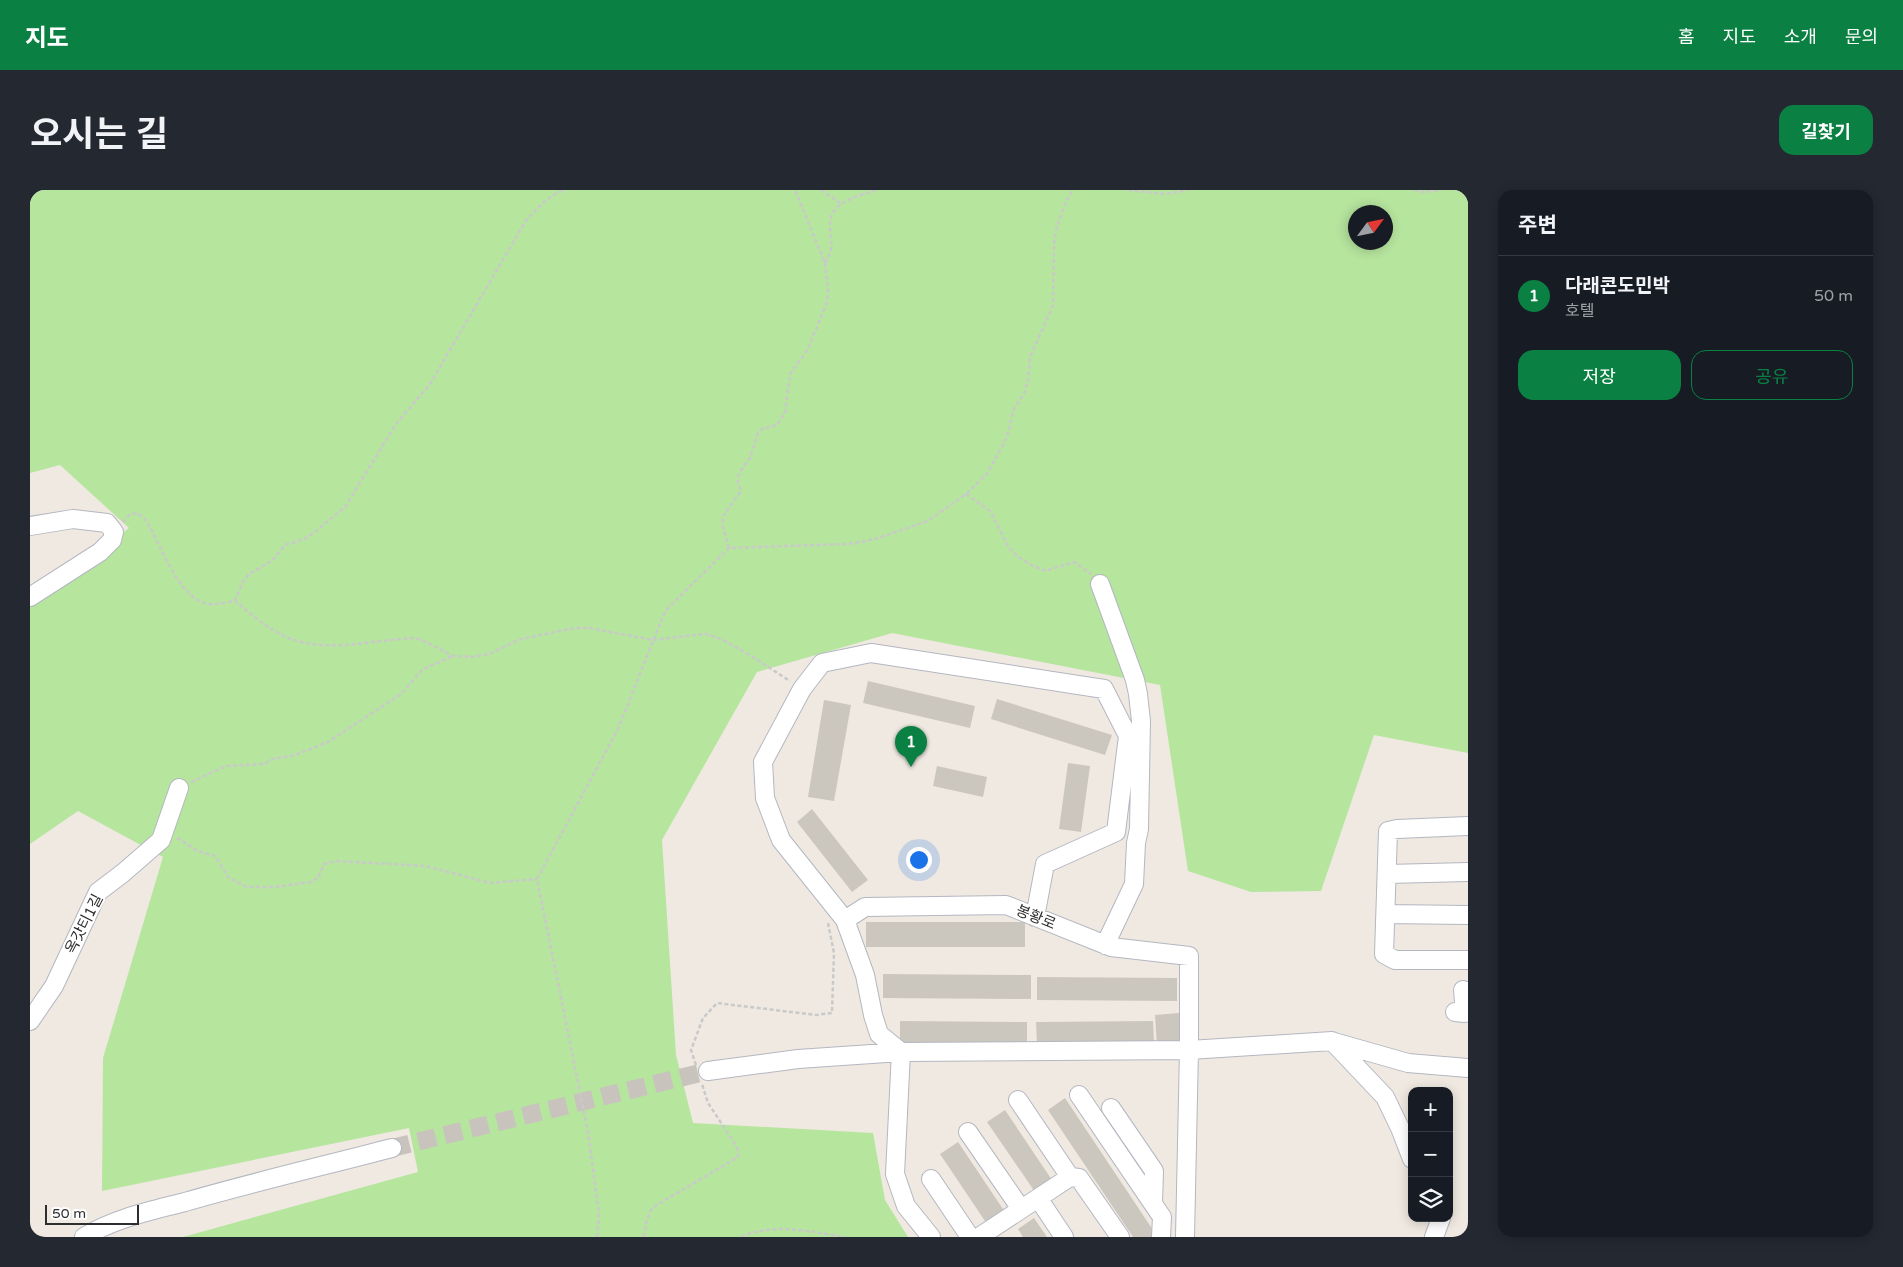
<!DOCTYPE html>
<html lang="ko">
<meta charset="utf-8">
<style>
body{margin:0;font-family:"Varela Round","Noto Sans KR",sans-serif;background:#242831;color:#f1f3f6}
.controls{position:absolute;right:15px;bottom:15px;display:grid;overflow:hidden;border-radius:10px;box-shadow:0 2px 12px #0003}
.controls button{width:45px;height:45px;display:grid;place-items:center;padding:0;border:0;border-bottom:1px solid #363941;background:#171b24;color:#f1f3f6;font:25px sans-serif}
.compass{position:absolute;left:1318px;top:15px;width:45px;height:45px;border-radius:50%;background:#171b24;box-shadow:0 2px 12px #0003;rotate:57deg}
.scale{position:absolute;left:15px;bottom:12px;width:94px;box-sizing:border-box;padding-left:5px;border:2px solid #2e2e2e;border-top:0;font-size:14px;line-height:18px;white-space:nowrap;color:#2e2e2e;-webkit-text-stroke:4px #fff;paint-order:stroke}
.you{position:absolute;left:888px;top:669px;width:18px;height:18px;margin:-12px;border:4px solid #fff;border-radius:50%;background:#1a73e8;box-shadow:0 0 0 8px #1a73e833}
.badge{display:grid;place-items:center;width:32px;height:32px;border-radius:50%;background:#0b8043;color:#fff;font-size:16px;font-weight:700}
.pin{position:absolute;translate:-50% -41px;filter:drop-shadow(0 1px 2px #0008)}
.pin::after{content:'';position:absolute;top:26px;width:18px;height:15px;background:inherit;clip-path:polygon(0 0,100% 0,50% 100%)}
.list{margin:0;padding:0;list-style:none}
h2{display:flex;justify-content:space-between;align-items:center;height:65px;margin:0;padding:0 20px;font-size:21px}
h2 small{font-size:16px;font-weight:400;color:#9ea1a6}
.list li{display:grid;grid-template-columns:32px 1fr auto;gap:15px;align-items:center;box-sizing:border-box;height:80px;padding:0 20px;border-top:1px solid #363941}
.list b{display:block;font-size:19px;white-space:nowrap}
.list p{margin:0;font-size:16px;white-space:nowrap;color:#9ea1a6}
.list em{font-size:16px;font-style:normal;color:#9ea1a6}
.actions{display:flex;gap:10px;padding:15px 20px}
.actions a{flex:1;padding:11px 0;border:1px solid #0b8043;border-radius:15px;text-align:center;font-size:18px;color:#0b8043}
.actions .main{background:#0b8043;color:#fff}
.icon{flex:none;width:28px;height:28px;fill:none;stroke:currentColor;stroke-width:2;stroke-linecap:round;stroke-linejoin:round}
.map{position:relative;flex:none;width:1438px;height:1047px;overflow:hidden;border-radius:15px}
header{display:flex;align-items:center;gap:30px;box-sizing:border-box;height:70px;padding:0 25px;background:#0b8043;color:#fff}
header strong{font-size:24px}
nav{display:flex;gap:28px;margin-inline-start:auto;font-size:18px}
.intro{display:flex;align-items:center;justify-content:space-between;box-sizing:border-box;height:120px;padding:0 30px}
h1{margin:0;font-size:35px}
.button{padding:12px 22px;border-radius:15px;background:#0b8043;color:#fff;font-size:18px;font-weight:700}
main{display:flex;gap:30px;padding:0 30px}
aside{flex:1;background:#171b24;border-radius:15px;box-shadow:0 2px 12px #0003}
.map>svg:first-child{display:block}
.green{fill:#b6e59e;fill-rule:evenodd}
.building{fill:#cbc7bf}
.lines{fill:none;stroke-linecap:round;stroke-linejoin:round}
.minor-tunnel{stroke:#c8c4bd;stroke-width:18;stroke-dasharray:18 9;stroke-linecap:butt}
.minor-casing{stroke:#b4b7c1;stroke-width:20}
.path{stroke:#c9c9c9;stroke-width:2.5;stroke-dasharray:4 2.5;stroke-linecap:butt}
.minor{stroke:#fff;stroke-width:18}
.labels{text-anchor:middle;stroke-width:4;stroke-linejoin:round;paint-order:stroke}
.street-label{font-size:15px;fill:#2e2e2e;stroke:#fff}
</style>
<header>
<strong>지도</strong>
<nav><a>홈</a><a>지도</a><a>소개</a><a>문의</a></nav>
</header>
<div class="intro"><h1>오시는 길</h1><a class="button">길찾기</a></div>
<main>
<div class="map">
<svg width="1438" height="1047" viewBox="0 0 1438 1047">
<rect width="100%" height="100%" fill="#efe9e1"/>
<path class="green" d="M0 0H1438V563L1344 545 1291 701 1221 702 1158 681 1130 495 862 443 727 482 632 650 646 865 663 933 843 943 855 1010 878 1047H153L388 982 379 938 72 1001 73 868 133 667 48 621 0 654V416L99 338 30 275 0 283ZM1326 22H1356V52H1326Z"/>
<path class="building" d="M838 491 945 516 940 538 833 513Z
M967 509 1082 545 1075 565 961 529Z
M794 510 821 515 804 611 778 607Z
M1038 573 1060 576 1051 642 1029 639Z
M907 576 957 587 953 607 903 596Z
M782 619 838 690 822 702 767 632Z
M836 732H995V757H836Z
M853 784 1001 785V809L853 808Z
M1007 787 1147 788V811L1007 810Z
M1149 823 1151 855 1127 856 1125 825Z
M870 831 997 832V854L870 853Z
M1123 831 1124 853 1007 854 1006 832Z
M1035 908 1127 1046 1125 1047H1103L1018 920Z
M975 920 1022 990 1005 1002 957 932Z
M928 952 975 1022 957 1034 910 964Z
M1004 1028 1017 1047H993L988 1039Z"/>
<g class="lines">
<path class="minor-tunnel" d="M362 958 678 881"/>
<g class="minor-casing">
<path id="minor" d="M0 336 43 329 77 333 84 342 82 350 70 362 0 407
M1070 394 1105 490 1108 504 1111 531 1109 639 1106 653 1104 694 1075 755
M1438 636 1367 639 1358 641 1354 764 1365 770H1438
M1357 684 1438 682
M1356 724 1438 725
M815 730 751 650 735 608 733 572 772 499 792 473 841 463 1074 499 1098 546 1086 642 1015 674 1005 727
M1425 822 1435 823 1433 800 1438 802
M0 831 24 796 68 702 93 683 131 650 149 598
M1304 852 1378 873 1438 878
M678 881 768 869 871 862 1159 860 1155 1047
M1049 905 1132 1027 1131 1047
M988 910 1040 987
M1081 918 1124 981 1123 1013
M938 942 991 1019
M901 989 940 1047
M1008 1008 1034 1047
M54 1047C85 1028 120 1021 155 1012 224 992 293 976 362 958
M901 1047 876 1016 865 984 871 862 849 844 843 825 835 785 815 730 835 717 976 715 1081 757 1159 766V860L1302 851 1355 907 1370 938 1382 969
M949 1047 1040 987 1049 988 1090 1047
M1404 1047 1411 1028"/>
</g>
<path class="path" d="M791 0 810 13
M1098 0 1135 4 1158 0
M1384 0 1395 2 1411 0
M795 73C804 57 801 53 800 36 798 12 829 6 846 0
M936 304 960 321 978 356 987 366 1003 376 1016 381 1044 372 1061 384
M93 332 99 325 107 323 115 329C131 353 147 408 178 414 187 415 197 412 205 411 218 421 230 433 245 441 288 467 337 450 384 448L396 452 423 466 442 467 459 464 491 449 545 438H559L623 450 675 444C697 448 739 478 760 491
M699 358C687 319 692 331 711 301L708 292 709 283 720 268 728 243 732 239 747 235 755 223 760 184 777 161 797 112 798 99 795 73 765 0
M205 411 212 393 219 384 243 370 255 355 274 349 285 342 315 317 366 234 400 194 495 32C507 18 517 7 534 0
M161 592 196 576 234 574 243 569 265 565 298 552 371 504 393 479 423 466
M147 648 168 661 185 666 199 688 217 697H244L281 692 288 688 294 674 305 671 396 676 460 693 507 689
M666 875 661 860 673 828 687 813 786 825 802 823 804 763 798 733
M567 1047 569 1024 558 942 507 689 588 539 633 426 638 418 699 358 816 354 832 352 848 348 898 331 936 304 957 284 974 253 979 240 983 221 995 201 998 190 1000 167 1023 116 1024 54 1026 40 1036 11 1043 0
M614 1047 617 1029 622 1018 708 967 707 957 678 913 672 894
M711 1047C744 1032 782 1042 815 1047"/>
<use href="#minor" class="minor"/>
</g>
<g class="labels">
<g class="street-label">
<text transform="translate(1006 727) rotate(22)" y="5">봉황로</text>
<text transform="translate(54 734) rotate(-63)" y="5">옥갓티1길</text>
</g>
</g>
</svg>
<div class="controls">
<button>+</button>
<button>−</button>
<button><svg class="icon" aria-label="layers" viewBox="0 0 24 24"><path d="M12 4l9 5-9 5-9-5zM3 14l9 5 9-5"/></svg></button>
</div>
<svg class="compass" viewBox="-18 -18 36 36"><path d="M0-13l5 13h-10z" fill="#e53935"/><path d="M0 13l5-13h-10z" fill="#9ea1a6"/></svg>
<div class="scale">50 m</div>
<div class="you"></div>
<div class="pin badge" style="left:881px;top:577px">1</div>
</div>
<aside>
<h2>주변<small></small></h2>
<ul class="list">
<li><span class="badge">1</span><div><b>다래콘도민박</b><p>호텔</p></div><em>50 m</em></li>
</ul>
<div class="actions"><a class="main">저장</a><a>공유</a></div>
</aside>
</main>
